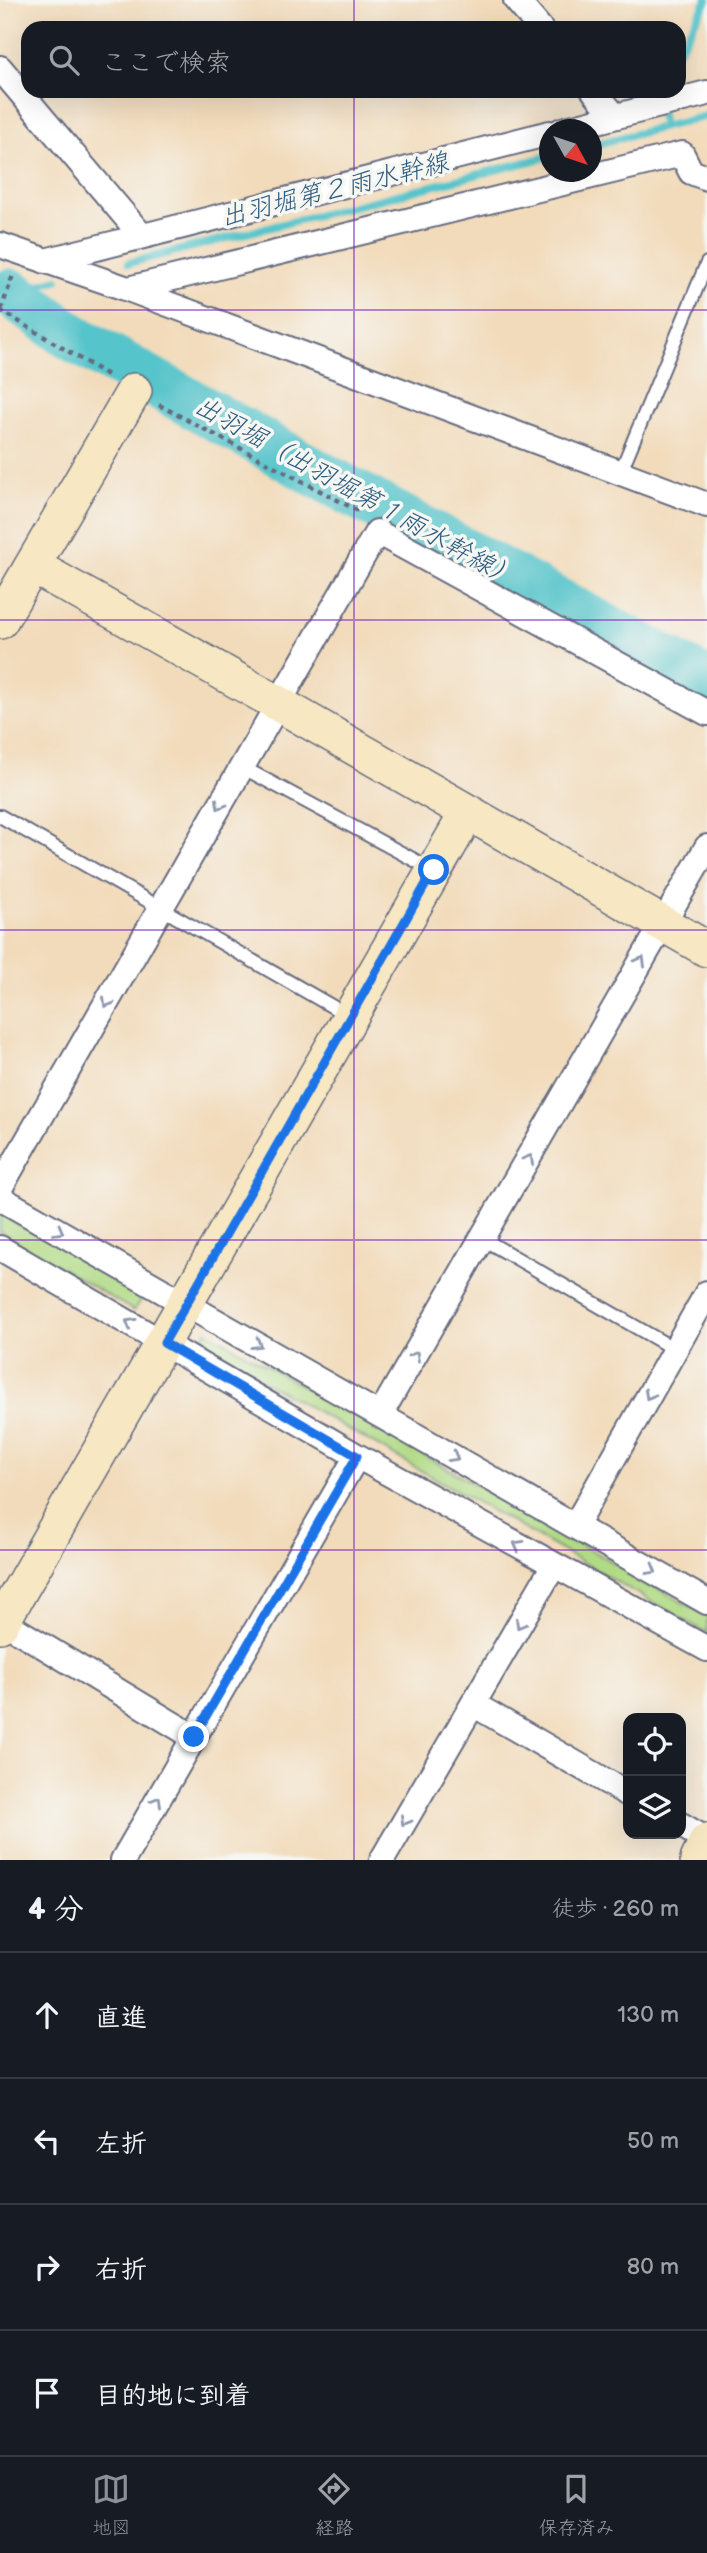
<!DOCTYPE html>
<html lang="ja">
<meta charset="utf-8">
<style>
body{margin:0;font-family:"Balsamiq Sans","Klee One",sans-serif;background:#242831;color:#f1f3f6}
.controls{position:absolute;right:21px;bottom:21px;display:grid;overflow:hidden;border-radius:14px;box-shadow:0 7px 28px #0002}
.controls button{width:63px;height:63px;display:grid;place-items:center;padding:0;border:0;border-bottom:2px solid #363941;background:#171b24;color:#f1f3f6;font:35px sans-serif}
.compass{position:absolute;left:539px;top:119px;width:63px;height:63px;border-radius:50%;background:#171b24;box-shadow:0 7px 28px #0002;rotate:130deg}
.stop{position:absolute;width:21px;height:21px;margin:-16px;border:5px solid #1a73e8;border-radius:50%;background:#fff}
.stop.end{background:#1a73e8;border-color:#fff;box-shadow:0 2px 7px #0008}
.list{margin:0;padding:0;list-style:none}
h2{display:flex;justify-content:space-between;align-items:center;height:91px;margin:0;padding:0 28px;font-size:30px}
h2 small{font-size:23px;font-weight:400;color:#9ea1a6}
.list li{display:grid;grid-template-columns:46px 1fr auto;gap:21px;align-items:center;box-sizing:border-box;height:126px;padding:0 28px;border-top:2px solid #363941}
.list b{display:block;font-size:26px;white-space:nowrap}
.list em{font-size:23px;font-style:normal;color:#9ea1a6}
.icon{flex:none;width:38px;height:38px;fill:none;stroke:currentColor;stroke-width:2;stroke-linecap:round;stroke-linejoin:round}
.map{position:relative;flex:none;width:707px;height:1860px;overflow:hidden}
.search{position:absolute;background:#171b24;box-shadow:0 7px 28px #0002;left:21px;right:21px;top:21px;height:77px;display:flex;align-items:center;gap:18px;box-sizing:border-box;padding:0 24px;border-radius:21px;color:#9ea1a6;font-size:26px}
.sheet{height:595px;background:#171b24}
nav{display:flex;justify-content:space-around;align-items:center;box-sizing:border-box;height:98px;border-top:2px solid #363941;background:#171b24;font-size:19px;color:#9ea1a6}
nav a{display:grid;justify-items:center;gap:4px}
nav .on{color:#8c9099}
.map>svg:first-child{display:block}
.green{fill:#b1da85;stroke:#668472;stroke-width:2}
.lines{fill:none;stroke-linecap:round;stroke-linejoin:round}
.stream{stroke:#56c4cb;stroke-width:8}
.river{stroke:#56c4cb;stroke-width:49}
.lane-casing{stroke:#666b7f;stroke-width:16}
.street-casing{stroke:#666b7f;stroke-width:28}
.secondary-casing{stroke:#666b7f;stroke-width:38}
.path{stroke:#666b7f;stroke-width:4.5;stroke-dasharray:5 5;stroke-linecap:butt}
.lane{stroke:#fff;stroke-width:12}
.street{stroke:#fff;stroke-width:24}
.secondary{stroke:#f7e8c3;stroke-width:35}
.oneway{stroke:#8d97ae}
.route{stroke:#1a73e8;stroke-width:9}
.grid{fill:none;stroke:#7b2cbf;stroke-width:2;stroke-opacity:0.55}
.labels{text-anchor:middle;stroke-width:7;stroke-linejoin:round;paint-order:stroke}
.water-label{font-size:26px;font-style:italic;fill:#2d5c7f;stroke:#f6f6f2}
</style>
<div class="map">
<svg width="707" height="1860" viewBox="0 0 707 1860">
<rect width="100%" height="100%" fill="#f6f6f2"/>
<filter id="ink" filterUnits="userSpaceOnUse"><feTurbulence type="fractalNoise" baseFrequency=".0143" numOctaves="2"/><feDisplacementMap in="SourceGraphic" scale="14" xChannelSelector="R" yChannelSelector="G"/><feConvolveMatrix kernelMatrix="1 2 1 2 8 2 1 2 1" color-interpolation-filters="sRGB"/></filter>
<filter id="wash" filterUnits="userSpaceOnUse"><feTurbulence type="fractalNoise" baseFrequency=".00686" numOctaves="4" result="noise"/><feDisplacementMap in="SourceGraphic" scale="28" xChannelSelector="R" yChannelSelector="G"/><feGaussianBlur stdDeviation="1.57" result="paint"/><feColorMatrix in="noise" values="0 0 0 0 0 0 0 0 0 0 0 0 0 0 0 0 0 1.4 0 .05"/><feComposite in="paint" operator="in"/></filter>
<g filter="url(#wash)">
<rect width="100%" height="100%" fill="#f2dbbb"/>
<path class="green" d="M0 1212 145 1294 134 1311 0 1232Z
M206 1331 707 1616V1633L200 1345Z"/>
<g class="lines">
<path class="stream" d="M679 50 707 0
M657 91 663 127
M592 145 707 116
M129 263 550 156
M11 293 57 280"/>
<path class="river" d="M11 293 74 338 320 475 707 682"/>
</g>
</g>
<g filter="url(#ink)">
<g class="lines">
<g class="lane-casing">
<path id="lane" d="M620 473 707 263
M242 767 431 869
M0 816 347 1015
M483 1239 674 1349"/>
</g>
<g class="street-casing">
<path id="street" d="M516 0 540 28
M0 68 142 236
M594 91 615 116
M562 130 707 93
M0 245 128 289 707 505
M45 261 550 133
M128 289 682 154 691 172 707 178
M0 1188 377 532 707 713
M0 1198 707 1602
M0 1248 357 1456 707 1649
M380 1415 707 847
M575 1526 707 1293
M2 1621 194 1737
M473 1704 628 1794
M681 1825 707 1840
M123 1860 357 1456
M382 1860 554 1565"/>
</g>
<g class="secondary-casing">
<path id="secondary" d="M33 566 279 704 707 949
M0 621 134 391
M0 1625 468 812
M698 1860 707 1841"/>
</g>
<path class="path" d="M0 310 109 376
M1 310 13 275
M159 405 362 513"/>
<use href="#lane" class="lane"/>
<use href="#street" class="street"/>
<use href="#secondary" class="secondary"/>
</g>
<defs><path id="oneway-chevron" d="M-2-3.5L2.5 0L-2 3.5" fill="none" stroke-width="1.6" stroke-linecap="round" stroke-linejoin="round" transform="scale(1.75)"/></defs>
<g class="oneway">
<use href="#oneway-chevron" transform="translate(220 805) rotate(120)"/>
<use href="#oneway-chevron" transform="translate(641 961) rotate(-60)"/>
<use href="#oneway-chevron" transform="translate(107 1003) rotate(120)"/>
<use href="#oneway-chevron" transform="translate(529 1159) rotate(-60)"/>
<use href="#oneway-chevron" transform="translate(59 1231) rotate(30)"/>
<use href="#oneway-chevron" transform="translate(130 1323) rotate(-150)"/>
<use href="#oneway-chevron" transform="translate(257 1344) rotate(30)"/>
<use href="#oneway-chevron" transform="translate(415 1356) rotate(-60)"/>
<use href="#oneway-chevron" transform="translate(649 1395) rotate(119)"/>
<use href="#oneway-chevron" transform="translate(454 1457) rotate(30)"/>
<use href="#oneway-chevron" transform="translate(518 1545) rotate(-151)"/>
<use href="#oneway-chevron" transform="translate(652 1570) rotate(30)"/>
<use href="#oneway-chevron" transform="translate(520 1624) rotate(120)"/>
<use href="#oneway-chevron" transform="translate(157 1801) rotate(-60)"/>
<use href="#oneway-chevron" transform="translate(405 1821) rotate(120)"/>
</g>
</g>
<g class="lines" filter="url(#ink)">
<path class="route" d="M194 1737 357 1456 164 1343 434 870"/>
</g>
<path class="grid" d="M354 0V28M354 91V1860M0 310H707M0 620H707M0 930H707M0 1240H707M0 1550H707"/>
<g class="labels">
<g class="water-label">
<text transform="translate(334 189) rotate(-14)" y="9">出羽堀第２雨水幹線</text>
<text transform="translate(356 491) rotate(29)" y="9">出羽堀（出羽堀第１雨水幹線）</text>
</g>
</g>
</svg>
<div class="controls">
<button><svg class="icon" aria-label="locate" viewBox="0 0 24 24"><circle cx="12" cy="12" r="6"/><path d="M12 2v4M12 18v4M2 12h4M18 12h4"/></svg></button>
<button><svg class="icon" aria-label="layers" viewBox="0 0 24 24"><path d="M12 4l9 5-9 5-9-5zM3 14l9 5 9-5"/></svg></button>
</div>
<svg class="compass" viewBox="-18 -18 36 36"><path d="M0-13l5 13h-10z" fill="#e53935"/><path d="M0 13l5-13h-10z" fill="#9ea1a6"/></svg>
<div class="stop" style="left:434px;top:870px"></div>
<div class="stop end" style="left:194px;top:1737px"></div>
<div class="search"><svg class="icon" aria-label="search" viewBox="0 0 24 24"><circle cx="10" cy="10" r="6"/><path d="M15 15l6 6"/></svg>ここで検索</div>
</div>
<section class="sheet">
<h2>4 分<small>徒歩 · 260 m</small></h2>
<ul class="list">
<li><svg class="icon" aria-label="ahead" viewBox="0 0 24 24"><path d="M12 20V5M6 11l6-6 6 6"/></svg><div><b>直進</b></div><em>130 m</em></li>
<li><svg class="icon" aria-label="left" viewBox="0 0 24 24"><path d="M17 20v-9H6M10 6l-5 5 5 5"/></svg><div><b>左折</b></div><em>50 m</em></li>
<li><svg class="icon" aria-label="right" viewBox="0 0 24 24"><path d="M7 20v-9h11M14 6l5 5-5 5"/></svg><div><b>右折</b></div><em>80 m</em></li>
<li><svg class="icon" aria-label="arrive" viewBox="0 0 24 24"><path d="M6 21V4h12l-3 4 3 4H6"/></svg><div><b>目的地に到着</b></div></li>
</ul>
</section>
<nav>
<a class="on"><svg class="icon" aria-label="map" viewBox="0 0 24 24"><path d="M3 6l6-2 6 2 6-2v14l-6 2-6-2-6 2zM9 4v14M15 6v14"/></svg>地図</a>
<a><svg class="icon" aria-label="directions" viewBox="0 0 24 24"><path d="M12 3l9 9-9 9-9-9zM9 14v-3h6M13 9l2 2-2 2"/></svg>経路</a>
<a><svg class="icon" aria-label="saved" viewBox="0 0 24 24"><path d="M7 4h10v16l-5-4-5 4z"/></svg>保存済み</a>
</nav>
